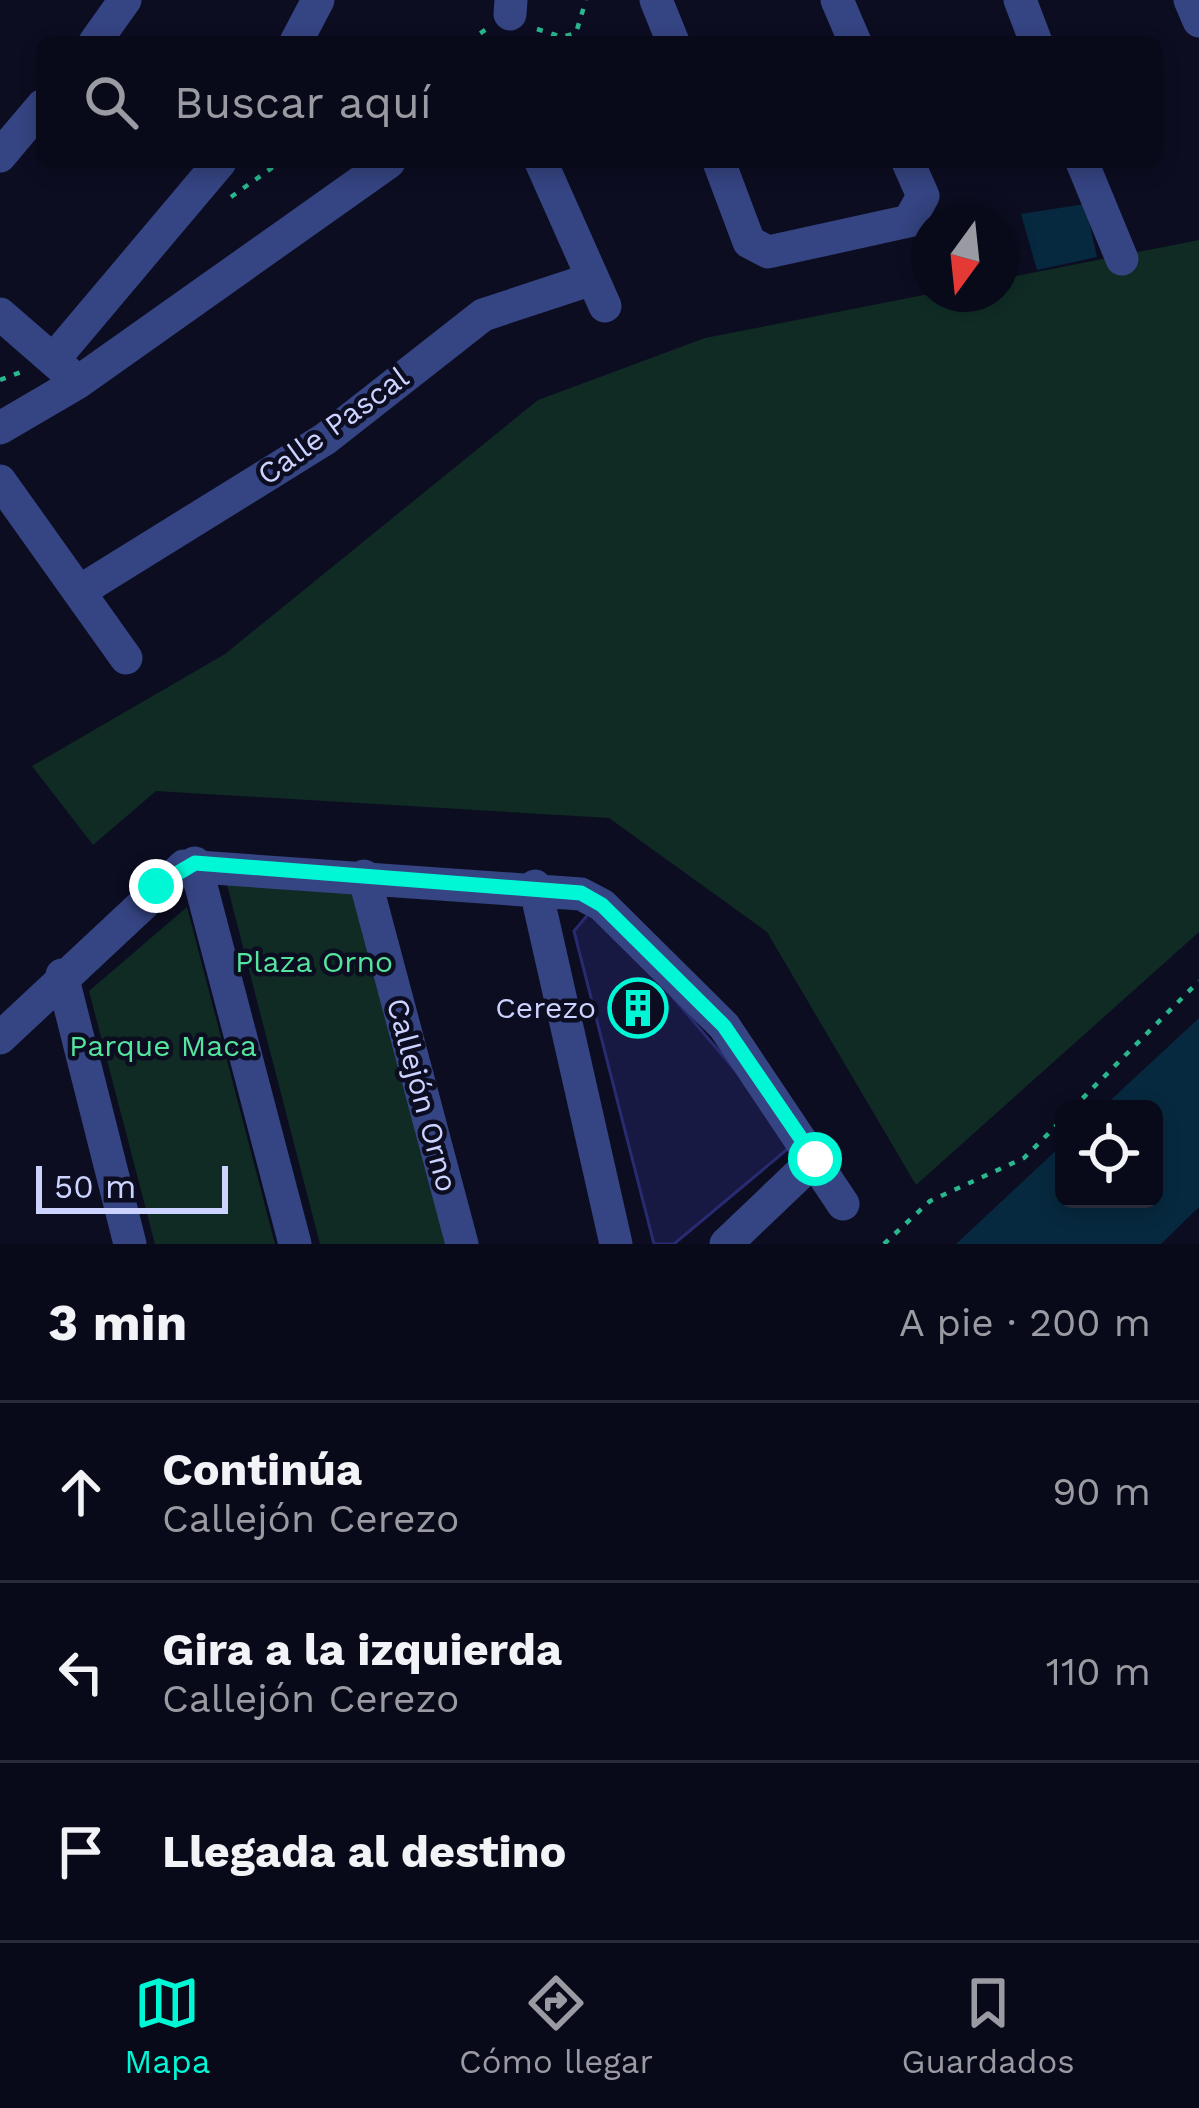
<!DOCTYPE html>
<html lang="es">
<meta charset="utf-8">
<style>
body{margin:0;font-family:"Work Sans",sans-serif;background:#171826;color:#f1f3f6}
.controls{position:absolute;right:36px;bottom:36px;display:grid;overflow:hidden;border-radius:18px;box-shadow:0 6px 18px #0003}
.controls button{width:108px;height:108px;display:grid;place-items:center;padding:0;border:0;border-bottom:3px solid #292b38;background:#090a19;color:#f1f3f6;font:60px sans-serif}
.compass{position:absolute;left:911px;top:204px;width:108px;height:108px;border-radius:50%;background:#090a19;box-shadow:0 6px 18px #0003;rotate:195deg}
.scale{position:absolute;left:36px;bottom:30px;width:192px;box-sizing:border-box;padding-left:12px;border:6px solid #ccd3ff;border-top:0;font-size:33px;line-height:42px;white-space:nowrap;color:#ccd3ff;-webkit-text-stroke:9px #0c0d21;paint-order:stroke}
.stop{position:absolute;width:36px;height:36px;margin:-27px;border:9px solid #00f7d6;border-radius:50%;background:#fff}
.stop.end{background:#00f7d6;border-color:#fff;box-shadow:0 3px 12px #0008}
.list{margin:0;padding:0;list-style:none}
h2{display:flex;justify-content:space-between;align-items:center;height:156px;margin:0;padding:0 48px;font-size:51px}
h2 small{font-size:39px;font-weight:400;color:#999aa2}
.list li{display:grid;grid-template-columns:78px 1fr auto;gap:36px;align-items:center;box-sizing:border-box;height:180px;padding:0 48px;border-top:3px solid #292b38}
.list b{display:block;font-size:45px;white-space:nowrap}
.list p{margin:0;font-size:39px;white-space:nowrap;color:#999aa2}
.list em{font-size:39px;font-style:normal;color:#999aa2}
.icon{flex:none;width:66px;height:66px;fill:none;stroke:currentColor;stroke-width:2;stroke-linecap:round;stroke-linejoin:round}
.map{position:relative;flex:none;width:1199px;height:1244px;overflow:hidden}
.search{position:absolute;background:#090a19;box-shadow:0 6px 18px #0003;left:36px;right:36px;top:36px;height:132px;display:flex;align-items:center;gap:30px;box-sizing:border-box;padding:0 42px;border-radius:18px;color:#999aa2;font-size:45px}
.sheet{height:696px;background:#090a19}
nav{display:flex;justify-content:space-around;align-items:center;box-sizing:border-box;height:168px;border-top:3px solid #292b38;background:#090a19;font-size:33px;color:#999aa2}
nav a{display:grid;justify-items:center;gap:6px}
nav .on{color:#00f7d6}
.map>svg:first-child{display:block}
.green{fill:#0f2b24}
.water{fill:#07293f}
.building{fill:#171943;stroke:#282b70;stroke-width:3}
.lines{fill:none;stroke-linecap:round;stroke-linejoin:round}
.path{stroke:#29b78d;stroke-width:4.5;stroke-dasharray:6 9;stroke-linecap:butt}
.minor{stroke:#354482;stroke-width:33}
.route{stroke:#00f7d6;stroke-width:15}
.labels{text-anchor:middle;stroke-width:9;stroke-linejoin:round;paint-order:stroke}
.street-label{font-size:30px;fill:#ccd3ff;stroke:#0c0d21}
.park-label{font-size:30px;fill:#54e49e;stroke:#0c0d21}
.poi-label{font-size:30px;fill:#ccd3ff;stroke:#0c0d21;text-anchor:end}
</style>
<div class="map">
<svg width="1199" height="1244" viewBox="0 0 1199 1244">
<rect width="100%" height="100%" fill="#0c0d21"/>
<path class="green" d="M1199 240V932L916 1185 767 932 609 818 156 791 93 845 32 766 225 654 538 400 705 338 929 294H1001V279Z
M227 885 362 888 449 1244H320Z
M187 907 275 1244H155L89 991Z"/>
<path class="water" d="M1085 204 1097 257 1037 270 1021 214Z
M1199 1018V1207L1161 1244H956L1064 1143V1199H1154V1109H1101Z"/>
<path class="building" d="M595 906 747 1084 790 1147 674 1244H654L574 931Z"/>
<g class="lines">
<path class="path" d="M537 29 562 37 576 33 586 0
M468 42 488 28
M231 197 280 162
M0 380 21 372
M1072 1109 1199 981
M884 1244 930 1201 1024 1158 1064 1118"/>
<path class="minor" d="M656 0 673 42
M837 0 855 42
M1020 0 1036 42
M1190 0 1199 21
M510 14 511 0
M95 42 125 0
M296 42 318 0
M0 156 42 106
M541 162 605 306
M719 162 749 242 768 252 909 221 923 196 908 162
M1082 162 1122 259
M0 314 68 373
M54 359 220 162
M0 428 77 383 389 162
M0 481 126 658
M80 591 325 439 483 315 592 279
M195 863 295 1244
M364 876 462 1244
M535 886 616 1244
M62 975 130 1244
M0 1038 184 866 581 894 602 905 724 1026 843 1204
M726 1244 815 1159"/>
</g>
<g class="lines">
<path class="route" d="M156 886 195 863 581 893 602 905 724 1026 815 1159"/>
</g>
<defs>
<g id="building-ring" transform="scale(3)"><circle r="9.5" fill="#0c0d21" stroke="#00f7d6" stroke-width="1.5"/><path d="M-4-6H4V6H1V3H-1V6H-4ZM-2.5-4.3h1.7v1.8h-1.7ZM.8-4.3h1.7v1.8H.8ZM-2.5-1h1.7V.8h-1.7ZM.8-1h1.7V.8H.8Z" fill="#00f7d6"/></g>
</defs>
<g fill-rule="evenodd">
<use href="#building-ring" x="638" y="1008"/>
</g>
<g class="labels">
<g class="street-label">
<text transform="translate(333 426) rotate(-36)" y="10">Calle Pascal</text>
<text transform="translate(422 1095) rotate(75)" y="10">Callejón Orno</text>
</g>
<g class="park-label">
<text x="314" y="972">Plaza Orno</text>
<text x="163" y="1056">Parque Maca</text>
</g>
<g class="poi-label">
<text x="596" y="1018">Cerezo</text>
</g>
</g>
</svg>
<div class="controls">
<button><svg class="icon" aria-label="locate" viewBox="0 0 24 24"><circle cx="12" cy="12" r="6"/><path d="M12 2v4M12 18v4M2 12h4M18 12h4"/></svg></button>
</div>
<svg class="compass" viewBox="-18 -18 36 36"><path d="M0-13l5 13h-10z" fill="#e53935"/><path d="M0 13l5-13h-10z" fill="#999aa2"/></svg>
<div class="scale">50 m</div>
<div class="stop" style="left:815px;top:1159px"></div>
<div class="stop end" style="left:156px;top:886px"></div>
<div class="search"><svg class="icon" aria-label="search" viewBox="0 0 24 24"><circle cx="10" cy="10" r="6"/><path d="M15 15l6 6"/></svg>Buscar aquí</div>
</div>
<section class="sheet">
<h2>3 min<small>A pie · 200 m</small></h2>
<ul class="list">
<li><svg class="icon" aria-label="ahead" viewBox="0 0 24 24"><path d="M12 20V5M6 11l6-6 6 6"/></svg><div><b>Continúa</b><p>Callejón Cerezo</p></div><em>90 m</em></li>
<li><svg class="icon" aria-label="left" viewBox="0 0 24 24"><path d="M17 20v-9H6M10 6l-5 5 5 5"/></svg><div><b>Gira a la izquierda</b><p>Callejón Cerezo</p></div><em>110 m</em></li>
<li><svg class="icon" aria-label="arrive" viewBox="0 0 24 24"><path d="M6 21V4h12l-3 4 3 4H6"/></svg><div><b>Llegada al destino</b></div></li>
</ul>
</section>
<nav>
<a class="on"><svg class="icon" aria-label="map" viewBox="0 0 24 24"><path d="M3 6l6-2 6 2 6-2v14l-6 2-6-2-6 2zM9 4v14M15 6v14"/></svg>Mapa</a>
<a><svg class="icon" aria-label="directions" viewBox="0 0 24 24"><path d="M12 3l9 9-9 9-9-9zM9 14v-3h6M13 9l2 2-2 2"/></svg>Cómo llegar</a>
<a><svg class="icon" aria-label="saved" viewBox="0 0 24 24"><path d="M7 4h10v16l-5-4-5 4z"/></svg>Guardados</a>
</nav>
